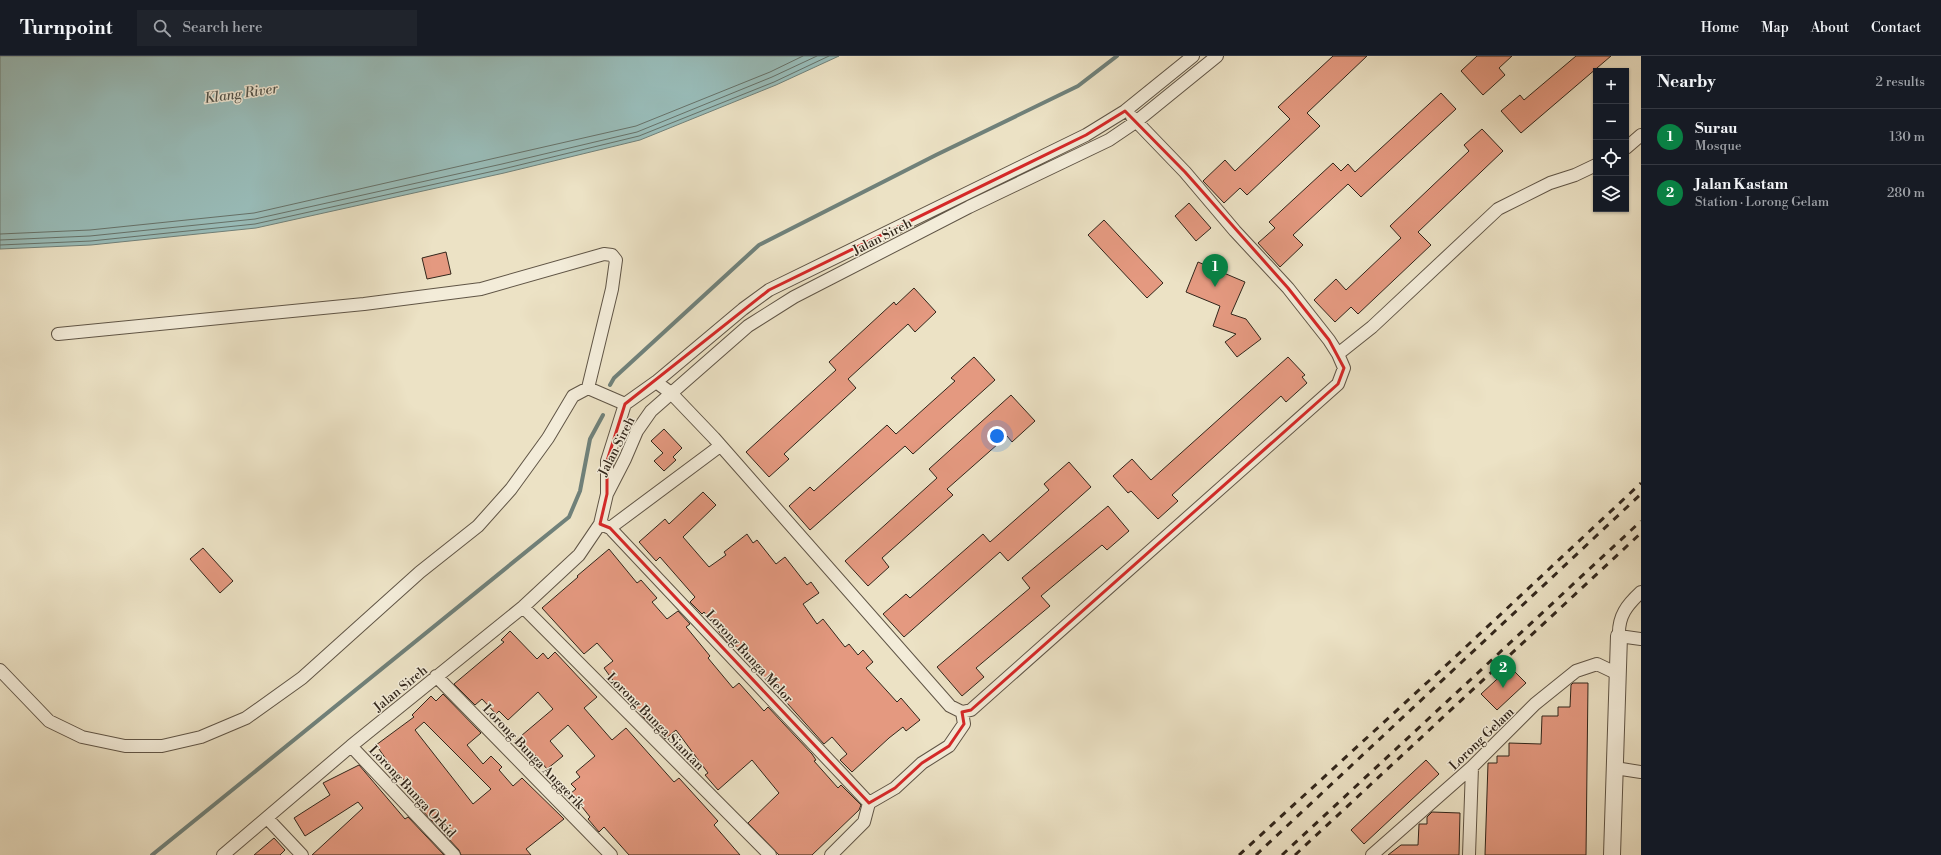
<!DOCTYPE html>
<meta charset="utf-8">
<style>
body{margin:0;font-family:"Libre Bodoni",serif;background:#20242c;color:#f1f3f6}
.controls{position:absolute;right:12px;top:12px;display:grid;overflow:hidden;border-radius:0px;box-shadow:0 1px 3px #0004}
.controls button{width:36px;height:36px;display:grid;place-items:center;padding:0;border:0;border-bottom:1px solid #363941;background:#171b24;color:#f1f3f6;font:20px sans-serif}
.you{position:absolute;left:997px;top:380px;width:14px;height:14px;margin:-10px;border:3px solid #fff;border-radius:50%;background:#1a73e8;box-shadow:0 0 0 6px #1a73e833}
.badge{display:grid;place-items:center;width:26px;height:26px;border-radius:50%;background:#0b8043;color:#fff;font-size:13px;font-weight:700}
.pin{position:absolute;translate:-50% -33px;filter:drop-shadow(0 1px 2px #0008)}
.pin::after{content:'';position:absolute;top:21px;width:14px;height:12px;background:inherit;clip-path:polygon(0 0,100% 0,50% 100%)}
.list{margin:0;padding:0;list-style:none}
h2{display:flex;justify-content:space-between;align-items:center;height:52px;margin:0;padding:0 16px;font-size:17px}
h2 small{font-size:13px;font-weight:400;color:#9ea1a6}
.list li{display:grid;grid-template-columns:26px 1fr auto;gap:12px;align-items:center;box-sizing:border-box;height:56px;padding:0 16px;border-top:1px solid #363941}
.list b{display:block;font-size:15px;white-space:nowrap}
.list p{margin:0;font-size:13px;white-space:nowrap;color:#9ea1a6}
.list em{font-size:13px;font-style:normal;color:#9ea1a6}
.icon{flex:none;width:22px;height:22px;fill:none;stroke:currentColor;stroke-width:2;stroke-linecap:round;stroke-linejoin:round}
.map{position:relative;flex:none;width:1641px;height:799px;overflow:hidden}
header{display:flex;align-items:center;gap:24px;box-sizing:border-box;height:56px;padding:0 20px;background:#171b24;border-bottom:1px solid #363941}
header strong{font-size:19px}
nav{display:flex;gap:22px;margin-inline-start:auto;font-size:14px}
.search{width:280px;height:36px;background:#20242c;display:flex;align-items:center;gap:10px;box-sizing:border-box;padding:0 14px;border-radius:0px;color:#9ea1a6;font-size:15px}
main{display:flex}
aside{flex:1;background:#171b24}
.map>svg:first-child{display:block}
.water{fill:#99bdba;stroke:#70817a}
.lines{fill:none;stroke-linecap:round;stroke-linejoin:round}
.shore{stroke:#66726a;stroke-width:1}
.stream{stroke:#70817a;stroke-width:4}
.building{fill:#e49980;stroke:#32261b;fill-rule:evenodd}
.minor-casing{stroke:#605546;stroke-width:14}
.tertiary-casing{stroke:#605546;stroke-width:18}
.minor{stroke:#f3ecd9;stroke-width:12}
.tertiary{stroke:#f3ecd9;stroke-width:16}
.rail{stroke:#32261b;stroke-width:3;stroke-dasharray:7 7;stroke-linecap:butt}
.marked{fill:none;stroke:#d62828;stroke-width:3;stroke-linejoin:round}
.labels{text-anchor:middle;stroke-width:3;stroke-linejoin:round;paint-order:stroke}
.street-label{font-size:13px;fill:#32261b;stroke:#f3ecd9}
.water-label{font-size:14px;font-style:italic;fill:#51534b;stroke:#f3ecd9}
</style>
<header>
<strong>Turnpoint</strong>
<div class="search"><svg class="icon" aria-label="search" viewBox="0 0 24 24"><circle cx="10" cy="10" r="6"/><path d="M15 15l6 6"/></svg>Search here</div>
<nav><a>Home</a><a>Map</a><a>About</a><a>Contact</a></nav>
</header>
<main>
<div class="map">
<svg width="1641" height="799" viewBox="0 0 1641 799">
<rect width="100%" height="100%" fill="#ece2c5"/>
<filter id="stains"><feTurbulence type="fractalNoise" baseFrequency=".005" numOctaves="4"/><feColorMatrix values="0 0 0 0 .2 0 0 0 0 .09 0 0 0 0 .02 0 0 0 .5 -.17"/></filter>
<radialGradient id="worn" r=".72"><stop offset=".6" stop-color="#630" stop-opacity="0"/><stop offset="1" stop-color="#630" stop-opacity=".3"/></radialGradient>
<path class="water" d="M0 0H839L776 29 640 84 504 117 256 172 91 189 0 193Z"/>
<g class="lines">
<path class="shore" d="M0 178 90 174 254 157 636 70 770 16 803 0
M0 184 90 180 255 163 502 108 637 76 772 21 817 0
M0 189 91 185 255 168 503 113 639 80 774 26 829 0"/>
<path class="stream" d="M610 329 614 322 759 189 936 99 1078 30 1117 0
M152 799 569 461 580 435 590 383 603 359"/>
</g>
<path class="building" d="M1333 0H1367L1307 57 1320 70 1247 139 1240 132 1224 147 1203 125 1225 104 1235 115 1290 63 1278 51Z
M1477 0H1512L1499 12 1505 19 1483 39 1461 15Z
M1576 0H1611L1521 77 1501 55 1520 39 1524 44Z
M1441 37 1456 53 1361 141 1348 128 1293 179 1303 189 1280 211 1258 187 1275 172 1269 166 1333 107 1341 115 1348 108 1355 116Z
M1482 73 1503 95 1418 176 1431 189 1358 258 1351 251 1335 266 1314 244 1336 223 1346 234 1401 182 1390 170 1469 95 1464 89Z
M1189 147 1211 172 1196 185 1175 160Z
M1104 164 1163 227 1147 242 1088 179Z
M446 196 451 218 427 223 422 202Z
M1198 206 1245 226 1231 258 1246 263 1261 283 1237 301 1225 286 1236 278 1213 270 1220 250 1186 236Z
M914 232 936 256 915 276 908 268 848 323 856 332 784 398 789 403 769 421 746 396 836 314 829 306 894 246 896 249Z
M974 301 995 324 913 398 905 390 810 474 789 450 810 431 814 435 887 369 896 378 955 325 951 322Z
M1288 301 1305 319 1302 321 1307 327 1286 346 1281 340 1172 439 1178 445 1158 463 1131 435 1128 437 1113 420 1132 403 1151 424Z
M1011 339 1035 365 1012 386 1007 380 947 433 953 439 882 502 889 511 868 530 845 505 937 422 929 413Z
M664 373 682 392 673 401 676 404 664 415 654 405 663 397 651 385Z
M1069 406 1091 431 1008 505 1000 496 904 581 883 558 906 538 910 542 983 478 990 486 1049 434 1044 428Z
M703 436 716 449 683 481 709 511 726 499 724 496 747 478 753 487 757 484 776 508 785 501 807 529 811 526 819 537 803 548 817 568 823 563 845 591 849 588 858 599 863 594 873 606 866 612 897 646 901 642 920 664 906 675 903 671 889 682 852 716 840 704 847 698 832 681 824 688 731 585 728 587 723 581 704 556 702 558 690 546 695 541 660 501 656 505 639 486 665 463 669 468Z
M1108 450 1129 475 1107 494 1102 489 1041 540 1050 550 976 612 984 621 962 640 937 611 1030 532 1022 522Z
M203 492 233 525 220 537 190 503Z
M609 493 637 527 641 524 657 542 652 546 667 563 678 555 690 568 686 571 687 572 710 600 708 602 733 632 739 627 764 655 768 651 812 698 816 704 814 705 838 732 841 729 861 749 859 754 812 799H779L748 767 779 737 752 704 718 734 705 719 708 717 676 674 665 683 643 661 617 630 604 612 613 605 597 587 584 598 542 552 578 521 577 520Z
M510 575 537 603 543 597 548 603 555 596 597 641 584 652 612 684 626 672 674 726 679 722 718 765 714 769 740 799H629L604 771 599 776 588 763 590 761 571 737 576 733 571 728 580 721 576 716 595 700 568 669 550 685 563 700 547 713 534 698 530 702 515 685 553 653 538 636 508 664 499 655 496 658 482 643 475 649 454 628 504 586 501 584Z
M1510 611 1526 627 1497 654 1481 638Z
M1573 627H1588L1586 799H1485L1488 707H1497V700H1509V687L1541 688 1542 660H1558V651H1570L1571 629Z
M443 638 481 677 467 689 483 708 491 700 502 711 499 714 513 730 522 722 564 763 526 793 531 799H461L459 794 419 751 424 748 422 746 424 745 391 710 376 689 414 661 412 659 431 640 436 645ZM424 666 491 733 473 748 415 674Z
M1426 704 1439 718 1364 788 1351 774Z
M359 709 405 763 408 761 444 799H312L363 752 358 746 305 780 294 762 330 739 323 727Z
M1432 756 1460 757 1459 799H1388L1401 789H1418L1419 768H1427V761Z
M274 782 285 794 280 799H254Z"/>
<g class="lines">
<g class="minor-casing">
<path id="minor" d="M1132 61 1185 116 1235 175 1288 232 1329 284 1338 298 1372 271 1498 153 1550 127 1575 119 1596 109
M1626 92 1641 79
M58 278 364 248 481 233 604 198 612 199 616 204 612 233 588 332
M656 326 671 337 714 382 950 650 962 656 971 654 1338 328 1344 312 1338 298
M607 437V405L625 348 656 326 743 253 769 234 1086 79 1125 55 1193 0
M603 469 610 472 720 390
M610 472 869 747
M1641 536C1627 549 1618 560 1619 580L1641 583
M523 551 770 799
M0 614 49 665 82 681 125 690H162L201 681 246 662 302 622 420 516 478 470 511 433 548 382 573 340 588 332 625 348
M436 620 611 799
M351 690 454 799
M1615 712 1641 716
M267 762 302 799
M223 799 351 690 523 551 579 499 600 468 607 438 625 403 637 375 651 355 748 270 794 241 969 151 1109 84 1137 65 1217 0
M831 799 864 766 869 747 895 732 922 707 949 690 964 668 962 656
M1372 799 1472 711 1535 648 1576 615 1597 608 1618 618
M1469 799 1472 711"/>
</g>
<g class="tertiary-casing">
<path id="tertiary" d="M1612 799 1619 580"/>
</g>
<use href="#minor" class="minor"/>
<use href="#tertiary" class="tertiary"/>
<path class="rail" d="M1239 799 1455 601 1641 427
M1256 799 1641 438
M1282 799 1641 465
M1295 799 1641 477"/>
</g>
<path class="marked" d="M1125 55 1185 116 1288 232 1329 284 1344 312 1338 328 971 654 962 656 964 668 949 690 922 707 895 732 869 747 610 472 600 468 607 438V405L625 348 769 234 1086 79Z"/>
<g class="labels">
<g class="street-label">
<text transform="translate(882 180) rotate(-27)" y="5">Jalan Sireh</text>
<text transform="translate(616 390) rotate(-63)" y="5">Jalan Sireh</text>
<text transform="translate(750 600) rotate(47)" y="5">Lorong Bunga Melor</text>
<text transform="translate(400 632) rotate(-39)" y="5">Jalan Sireh</text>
<text transform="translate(656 665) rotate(45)" y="5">Lorong Bunga Siantan</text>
<text transform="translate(1481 682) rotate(-44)" y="5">Lorong Gelam</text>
<text transform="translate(534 700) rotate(46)" y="5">Lorong Bunga Anggerik</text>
<text transform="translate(413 735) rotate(47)" y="5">Lorong Bunga Orkid</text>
</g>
<g class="water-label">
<text transform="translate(241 37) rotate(-8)" y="5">Klang River</text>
</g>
</g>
<rect width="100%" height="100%" filter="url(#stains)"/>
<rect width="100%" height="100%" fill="url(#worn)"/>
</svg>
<div class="controls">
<button>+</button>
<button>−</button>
<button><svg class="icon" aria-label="locate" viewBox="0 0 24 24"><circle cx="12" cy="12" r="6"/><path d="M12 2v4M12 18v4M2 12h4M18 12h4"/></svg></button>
<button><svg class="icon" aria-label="layers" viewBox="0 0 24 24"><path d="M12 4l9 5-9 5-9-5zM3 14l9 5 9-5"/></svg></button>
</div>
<div class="you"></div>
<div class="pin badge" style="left:1215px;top:231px">1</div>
<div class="pin badge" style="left:1503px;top:632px">2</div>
</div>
<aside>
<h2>Nearby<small>2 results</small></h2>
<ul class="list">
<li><span class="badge">1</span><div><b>Surau</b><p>Mosque</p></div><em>130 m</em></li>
<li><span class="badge">2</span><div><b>Jalan Kastam</b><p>Station · Lorong Gelam</p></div><em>280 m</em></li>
</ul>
</aside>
</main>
